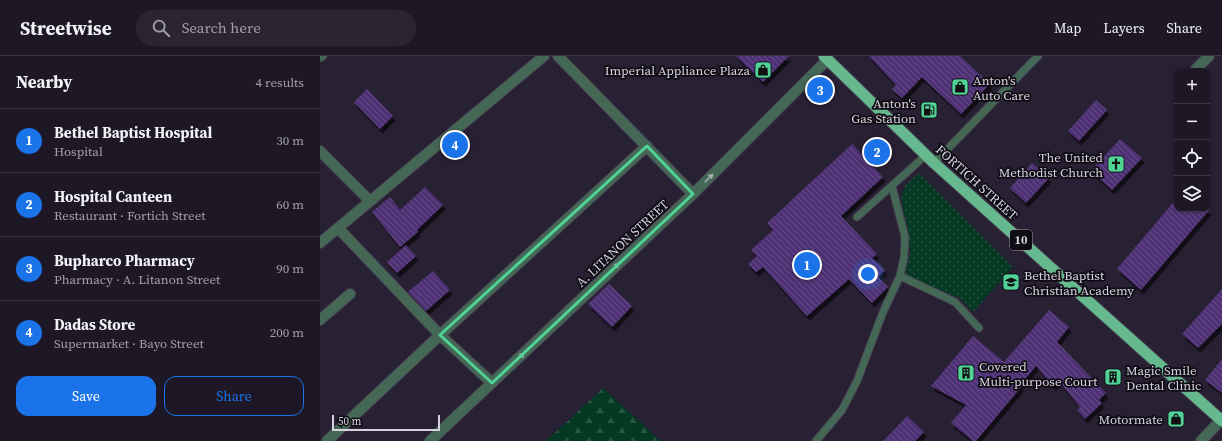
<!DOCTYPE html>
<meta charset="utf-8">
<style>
body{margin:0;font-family:"Source Serif 4",serif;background:#2b2532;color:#f1f3f6}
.controls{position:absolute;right:12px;top:12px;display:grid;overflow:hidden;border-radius:8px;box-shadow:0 1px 3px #0004}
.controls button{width:36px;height:36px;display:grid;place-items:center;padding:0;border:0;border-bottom:1px solid #3c3743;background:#1e1826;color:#f1f3f6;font:20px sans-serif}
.scale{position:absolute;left:12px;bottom:10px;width:108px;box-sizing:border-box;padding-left:4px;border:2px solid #d7d3e0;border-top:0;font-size:11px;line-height:14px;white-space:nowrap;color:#d7d3e0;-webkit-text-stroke:3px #0f0c14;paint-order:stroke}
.you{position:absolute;left:548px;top:218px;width:14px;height:14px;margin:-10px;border:3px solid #fff;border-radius:50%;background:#1a73e8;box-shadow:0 0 0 6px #1a73e833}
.badge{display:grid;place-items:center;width:26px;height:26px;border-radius:50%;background:#1a73e8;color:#fff;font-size:13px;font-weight:700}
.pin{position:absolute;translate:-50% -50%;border:2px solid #fff;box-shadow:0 1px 4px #0006}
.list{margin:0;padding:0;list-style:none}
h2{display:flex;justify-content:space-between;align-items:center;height:52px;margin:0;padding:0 16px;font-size:17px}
h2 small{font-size:13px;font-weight:400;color:#a1a0a7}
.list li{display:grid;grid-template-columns:26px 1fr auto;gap:12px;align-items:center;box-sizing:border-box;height:64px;padding:0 16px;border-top:1px solid #3c3743}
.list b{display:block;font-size:15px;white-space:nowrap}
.list p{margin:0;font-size:13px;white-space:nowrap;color:#a1a0a7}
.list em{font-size:13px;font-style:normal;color:#a1a0a7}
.actions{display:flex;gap:8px;padding:12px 16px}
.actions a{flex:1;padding:9px 0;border:1px solid #1a73e8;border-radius:12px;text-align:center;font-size:14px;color:#1a73e8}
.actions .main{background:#1a73e8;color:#fff}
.icon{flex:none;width:22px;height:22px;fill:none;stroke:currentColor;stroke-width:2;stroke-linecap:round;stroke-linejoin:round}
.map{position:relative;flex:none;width:902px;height:385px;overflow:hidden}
header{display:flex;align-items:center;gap:24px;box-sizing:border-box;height:56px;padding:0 20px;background:#1e1826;border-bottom:1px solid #3c3743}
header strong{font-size:19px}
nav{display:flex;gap:22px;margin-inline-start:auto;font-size:14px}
.search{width:280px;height:36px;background:#2b2532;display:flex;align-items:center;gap:10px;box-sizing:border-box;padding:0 14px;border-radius:22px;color:#a1a0a7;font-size:15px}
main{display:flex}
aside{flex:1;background:#1e1826}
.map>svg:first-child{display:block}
.forest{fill:url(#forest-firs)}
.park{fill:url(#park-dots)}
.building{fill:url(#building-back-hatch);filter:url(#shadow)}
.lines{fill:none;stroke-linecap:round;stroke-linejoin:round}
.service-casing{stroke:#443d4f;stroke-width:9}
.minor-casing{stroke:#443d4f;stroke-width:12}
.trunk-casing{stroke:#443d4f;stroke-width:13}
.service{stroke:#456755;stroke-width:7}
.minor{stroke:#456755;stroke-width:10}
.trunk{stroke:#66b88e;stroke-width:11}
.oneway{fill:#a4adaf}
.marked{fill:none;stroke:#51d398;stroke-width:3;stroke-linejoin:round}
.labels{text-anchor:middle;stroke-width:3.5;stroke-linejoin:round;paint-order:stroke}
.shield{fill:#0f0c14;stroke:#9b97a3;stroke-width:1}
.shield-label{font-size:12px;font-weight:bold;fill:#d7d3e0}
.poi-label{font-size:13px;fill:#d7d3e0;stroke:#0f0c14;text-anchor:end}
.street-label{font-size:13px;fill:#d7d3e0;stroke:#0f0c14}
</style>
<header>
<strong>Streetwise</strong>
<div class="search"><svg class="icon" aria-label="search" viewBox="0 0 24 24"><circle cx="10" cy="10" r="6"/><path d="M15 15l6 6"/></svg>Search here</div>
<nav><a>Map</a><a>Layers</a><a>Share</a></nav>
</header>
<main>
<aside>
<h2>Nearby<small>4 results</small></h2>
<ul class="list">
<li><span class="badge">1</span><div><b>Bethel Baptist Hospital</b><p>Hospital</p></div><em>30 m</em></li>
<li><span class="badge">2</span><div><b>Hospital Canteen</b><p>Restaurant · Fortich Street</p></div><em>60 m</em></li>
<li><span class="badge">3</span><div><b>Bupharco Pharmacy</b><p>Pharmacy · A. Litanon Street</p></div><em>90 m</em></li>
<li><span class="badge">4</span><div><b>Dadas Store</b><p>Supermarket · Bayo Street</p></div><em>200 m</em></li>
</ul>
<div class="actions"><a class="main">Save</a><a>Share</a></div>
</aside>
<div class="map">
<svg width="902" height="385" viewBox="0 0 902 385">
<defs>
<pattern id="forest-firs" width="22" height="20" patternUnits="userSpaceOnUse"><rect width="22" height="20" fill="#053924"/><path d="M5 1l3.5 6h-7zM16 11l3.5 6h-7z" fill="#295544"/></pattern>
<pattern id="park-dots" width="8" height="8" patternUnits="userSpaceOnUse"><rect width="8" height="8" fill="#053924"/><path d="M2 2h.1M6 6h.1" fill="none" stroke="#295544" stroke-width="1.8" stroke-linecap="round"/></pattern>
<pattern id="building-back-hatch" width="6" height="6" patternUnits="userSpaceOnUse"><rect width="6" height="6" fill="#503274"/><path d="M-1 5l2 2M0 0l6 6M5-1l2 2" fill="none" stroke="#684f88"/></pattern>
<filter id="shadow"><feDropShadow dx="2.5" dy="4.5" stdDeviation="0" flood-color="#0009"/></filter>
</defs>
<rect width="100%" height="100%" fill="#282033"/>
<path class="forest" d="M283 332 341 385H226Z"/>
<path class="park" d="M599 117 693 211 653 256 640 242 585 220 590 195 588 173 583 154 581 140 586 128Z"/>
<path class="building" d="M416 0H469L443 26Z
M549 0H640L670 28 641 58 602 21 582 42 572 33 576 29Z
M47 33 73 60 60 73 34 46Z
M776 44 787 54 759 85 748 75Z
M800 83 822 102 792 134 771 115Z
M532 88 563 121 521 160 557 198 552 202 565 214 558 221 568 231 552 247 529 223 487 260 443 211 436 216 428 208 437 200 431 194 453 174 447 167Z
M712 107 729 122 706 147 690 132Z
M105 131 123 149 97 174 98 176 80 191 52 156 70 141 80 154Z
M857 142V153H890L821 234 797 213Z
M86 189 96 200 77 217 67 206Z
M113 215 130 234 106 255 88 236Z
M289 228 312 250 292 271 268 248Z
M902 233V268L878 292 862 278Z
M729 254 749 271 737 286 786 337 779 344 782 347 765 363 757 354 760 351 739 325 733 330 716 310 700 329 702 330 656 385H653L631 367 646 349 611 330 653 280 684 306Z
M902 303V337L885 324Z
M587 360 604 376 595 385H563Z"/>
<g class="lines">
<g class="service-casing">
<path id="service" d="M0 2 3 0
M614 107 718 0
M537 161 606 99
M580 220 635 246 659 272
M496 385 522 354 537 325 563 256 580 220 584 202 585 181 572 130"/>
</g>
<g class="minor-casing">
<path id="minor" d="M238 0 373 138
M876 13 889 0
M0 95 50 145
M18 172 120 279 172 327
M0 187 224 0
M0 264 30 238
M7 385 120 279 327 90
M110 385 373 138 508 3
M881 385 901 364"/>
</g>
<g class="trunk-casing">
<path id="trunk" d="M504 0 614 107 902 365"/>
</g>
<use href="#service" class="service"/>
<use href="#minor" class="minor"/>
<use href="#trunk" class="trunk"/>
</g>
<defs><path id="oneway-solid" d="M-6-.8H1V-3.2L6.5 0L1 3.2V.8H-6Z"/></defs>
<g class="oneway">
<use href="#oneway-solid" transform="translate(389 122) rotate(-45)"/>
<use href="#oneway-solid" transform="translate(295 211) rotate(-43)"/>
<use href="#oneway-solid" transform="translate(200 301) rotate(-43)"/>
</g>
<path class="marked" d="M327 90 373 138 172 327 120 279Z"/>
<defs>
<g id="shop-square" transform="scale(0.9)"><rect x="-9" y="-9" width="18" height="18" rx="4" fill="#51d398" stroke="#0f0c14"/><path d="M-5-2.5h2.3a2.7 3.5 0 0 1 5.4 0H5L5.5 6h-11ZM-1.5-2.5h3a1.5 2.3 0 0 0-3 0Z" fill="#111"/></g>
<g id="fuel-square" transform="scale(0.9)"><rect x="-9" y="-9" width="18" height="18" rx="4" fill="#51d398" stroke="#0f0c14"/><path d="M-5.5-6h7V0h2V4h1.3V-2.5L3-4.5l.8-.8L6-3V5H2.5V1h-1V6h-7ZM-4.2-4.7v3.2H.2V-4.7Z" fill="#111"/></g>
<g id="church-square" transform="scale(0.9)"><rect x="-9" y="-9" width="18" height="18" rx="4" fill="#51d398" stroke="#0f0c14"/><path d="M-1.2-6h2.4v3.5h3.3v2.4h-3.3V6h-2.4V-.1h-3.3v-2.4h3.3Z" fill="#111"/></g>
<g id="school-square" transform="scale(0.9)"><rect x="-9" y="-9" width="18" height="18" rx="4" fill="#51d398" stroke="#0f0c14"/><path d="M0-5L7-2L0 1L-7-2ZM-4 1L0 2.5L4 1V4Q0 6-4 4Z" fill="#111"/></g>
<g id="building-square" transform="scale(0.9)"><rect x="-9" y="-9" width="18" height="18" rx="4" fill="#51d398" stroke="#0f0c14"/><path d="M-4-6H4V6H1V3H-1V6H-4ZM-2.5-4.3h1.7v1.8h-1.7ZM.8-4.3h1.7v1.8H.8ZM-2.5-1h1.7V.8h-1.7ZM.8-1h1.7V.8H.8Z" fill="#111"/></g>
</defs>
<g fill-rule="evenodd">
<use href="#shop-square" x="443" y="14"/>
<use href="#shop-square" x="640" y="31"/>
<use href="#fuel-square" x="609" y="54"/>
<use href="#church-square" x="796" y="108"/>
<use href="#school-square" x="691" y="226"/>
<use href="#building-square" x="646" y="317"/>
<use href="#building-square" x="793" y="321"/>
<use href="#shop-square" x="856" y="363"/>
</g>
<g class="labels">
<rect class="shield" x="690" y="174" width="22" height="20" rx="3"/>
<g class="shield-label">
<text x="701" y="188">10</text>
</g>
<g class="poi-label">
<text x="430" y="19">Imperial Appliance Plaza</text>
<text x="653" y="29" text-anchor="start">Anton's<tspan x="653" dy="15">Auto Care</tspan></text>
<text x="596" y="52">Anton's<tspan x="596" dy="15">Gas Station</tspan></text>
<text x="783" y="106">The United<tspan x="783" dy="15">Methodist Church</tspan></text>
<text x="704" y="224" text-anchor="start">Bethel Baptist<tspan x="704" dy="15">Christian Academy</tspan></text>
<text x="659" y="315" text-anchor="start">Covered<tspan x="659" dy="15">Multi-purpose Court</tspan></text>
<text x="806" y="319" text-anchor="start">Magic Smile<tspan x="806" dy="15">Dental Clinic</tspan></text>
<text x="843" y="368">Motormate</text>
</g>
<g class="street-label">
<text transform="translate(657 126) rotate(42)" y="5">FORTICH STREET</text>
<text transform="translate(302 187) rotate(-43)" y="5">A. LITANON STREET</text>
</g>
</g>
</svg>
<div class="controls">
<button>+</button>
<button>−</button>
<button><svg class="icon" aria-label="locate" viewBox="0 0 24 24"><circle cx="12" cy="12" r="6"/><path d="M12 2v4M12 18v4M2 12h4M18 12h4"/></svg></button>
<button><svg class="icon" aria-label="layers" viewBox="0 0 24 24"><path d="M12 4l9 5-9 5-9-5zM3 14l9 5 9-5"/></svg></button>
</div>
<div class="scale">50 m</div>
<div class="you"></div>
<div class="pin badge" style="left:487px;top:209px">1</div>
<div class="pin badge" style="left:557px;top:96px">2</div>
<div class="pin badge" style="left:500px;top:34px">3</div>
<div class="pin badge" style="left:135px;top:89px">4</div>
</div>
</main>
